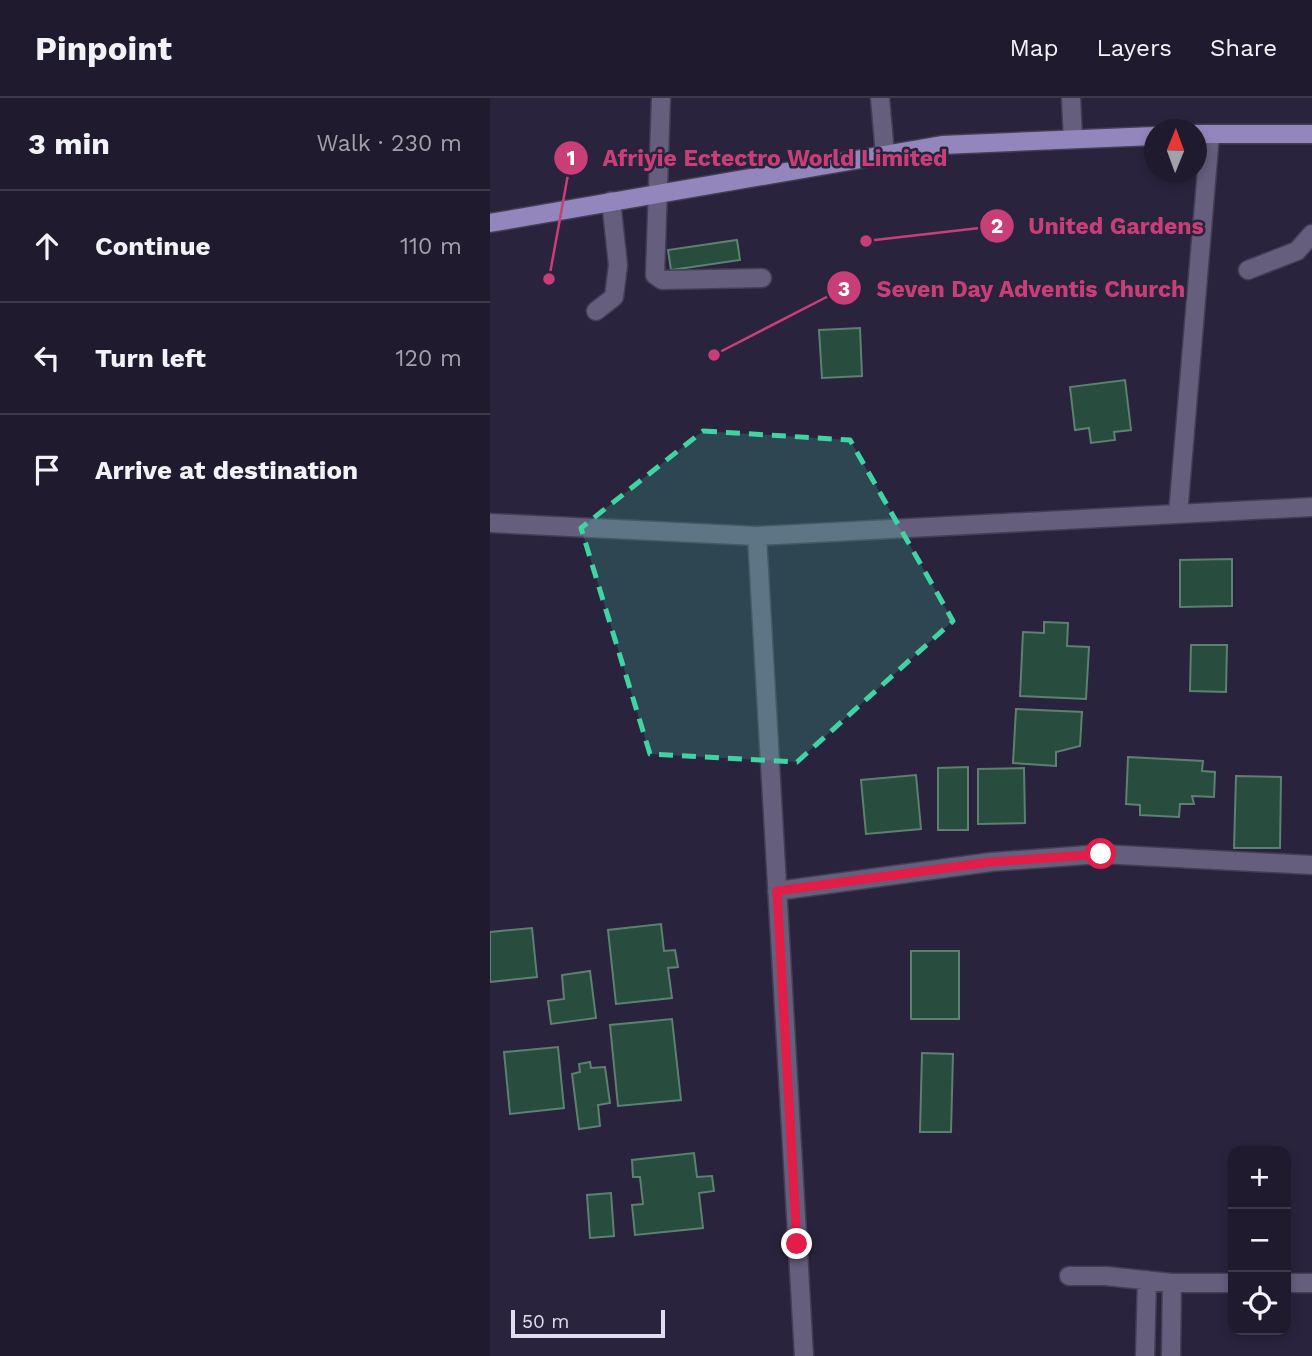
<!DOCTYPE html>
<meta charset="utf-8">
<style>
body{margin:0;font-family:"Work Sans",sans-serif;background:#282336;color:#f1f3f6}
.controls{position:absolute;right:21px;bottom:21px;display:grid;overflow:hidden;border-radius:14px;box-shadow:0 4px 10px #0003}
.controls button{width:63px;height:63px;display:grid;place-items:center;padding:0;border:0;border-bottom:2px solid #3d384a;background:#201a2e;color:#f1f3f6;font:35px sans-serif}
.compass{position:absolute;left:654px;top:21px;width:63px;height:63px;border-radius:50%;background:#201a2e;box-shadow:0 4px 10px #0003;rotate:1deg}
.scale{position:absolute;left:21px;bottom:18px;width:154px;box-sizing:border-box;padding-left:7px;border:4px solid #e0ddee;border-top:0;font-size:19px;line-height:24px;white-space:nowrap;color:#e0ddee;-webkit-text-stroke:5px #2a233e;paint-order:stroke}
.stop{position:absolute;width:21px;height:21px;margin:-16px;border:5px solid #e11d48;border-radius:50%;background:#fff}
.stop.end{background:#e11d48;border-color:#fff;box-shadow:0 2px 7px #0008}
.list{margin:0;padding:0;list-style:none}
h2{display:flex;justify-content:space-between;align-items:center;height:91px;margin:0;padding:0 28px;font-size:30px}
h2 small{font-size:23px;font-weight:400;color:#a2a1aa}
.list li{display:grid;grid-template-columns:46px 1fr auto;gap:21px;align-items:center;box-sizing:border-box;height:112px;padding:0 28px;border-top:2px solid #3d384a}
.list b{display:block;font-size:26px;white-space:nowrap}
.list em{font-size:23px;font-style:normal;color:#a2a1aa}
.icon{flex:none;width:38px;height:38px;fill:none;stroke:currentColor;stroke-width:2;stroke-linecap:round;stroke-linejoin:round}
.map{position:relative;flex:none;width:822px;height:1258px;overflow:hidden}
header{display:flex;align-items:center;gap:42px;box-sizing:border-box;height:98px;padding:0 35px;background:#201a2e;border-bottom:2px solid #3d384a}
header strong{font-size:33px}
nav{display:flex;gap:38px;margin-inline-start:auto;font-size:24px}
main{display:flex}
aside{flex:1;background:#201a2e}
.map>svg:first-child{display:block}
.building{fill:#284c3d;stroke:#5c8171;stroke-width:2}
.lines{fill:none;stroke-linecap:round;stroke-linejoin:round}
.minor-casing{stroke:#443e54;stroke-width:21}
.major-casing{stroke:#443e54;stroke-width:21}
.minor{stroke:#655e7d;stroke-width:18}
.major{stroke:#9286bd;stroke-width:18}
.route{stroke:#e11d48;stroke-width:9}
.marked{fill:#40d4a2;fill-opacity:0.2;stroke:#40d4a2;stroke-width:5;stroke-dasharray:14 9;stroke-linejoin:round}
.leader{fill:none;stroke:#c83f78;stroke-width:2.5}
.callout-dot{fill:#c83f78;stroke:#2a233e;stroke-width:2.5}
.mark-label{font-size:21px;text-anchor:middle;font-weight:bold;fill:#fff}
.callout-label{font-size:23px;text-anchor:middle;font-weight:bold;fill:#c83f78;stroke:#2a233e;stroke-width:5;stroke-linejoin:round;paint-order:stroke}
</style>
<header>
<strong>Pinpoint</strong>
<nav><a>Map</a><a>Layers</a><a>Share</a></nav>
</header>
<main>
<aside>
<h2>3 min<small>Walk · 230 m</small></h2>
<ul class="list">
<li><svg class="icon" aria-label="ahead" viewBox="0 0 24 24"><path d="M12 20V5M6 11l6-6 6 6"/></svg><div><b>Continue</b></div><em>110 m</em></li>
<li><svg class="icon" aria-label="left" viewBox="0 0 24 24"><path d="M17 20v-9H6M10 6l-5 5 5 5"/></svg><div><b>Turn left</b></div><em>120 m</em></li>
<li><svg class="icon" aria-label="arrive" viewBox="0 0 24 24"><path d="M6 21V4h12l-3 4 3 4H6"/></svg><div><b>Arrive at destination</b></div></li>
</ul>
</aside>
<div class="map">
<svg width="822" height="1258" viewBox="0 0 822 1258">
<rect width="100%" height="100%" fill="#2a233e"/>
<path class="building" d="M247 142 250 162 181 172 178 152Z
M370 230 372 278 332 280 329 232Z
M635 282 641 332 624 334 625 342 601 345 599 330 585 332 580 289Z
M742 461V508L690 509V462Z
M554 524 578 525 577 548 599 549 596 601 530 598 533 534 554 535Z
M701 547H737L736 594 700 593Z
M526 611 592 614 590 648 566 654V668L523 665Z
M638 659 713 663 712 673 725 674 724 699 702 698 704 706H690L689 719 650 717V707L636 706Z
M478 669V732H448V670Z
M534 670 535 725 488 726V671Z
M426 677 431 731 376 736 371 682Z
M746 678 791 679 790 750H744Z
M171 826 174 853 185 852 188 869 178 870 182 900 126 906 118 832Z
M42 830 47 879 0 884V834Z
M421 853H469V921H421Z
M100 873 106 920 61 926 58 903 74 901 72 877Z
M182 921 191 1002 128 1008 120 927Z
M68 949 74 1010 20 1016 14 954Z
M432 955 463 956 461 1034H430Z
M100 964 101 970 115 969 120 1005 108 1007 110 1028 89 1031 82 976 90 974 89 966Z
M204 1055 207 1079 222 1078 224 1093 209 1095 213 1130 145 1137 142 1107 153 1106 150 1079H143L142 1062Z
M121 1095 124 1138 100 1140 97 1097Z"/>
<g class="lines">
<g class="minor-casing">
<path id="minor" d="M171 0 165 177 172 182 272 180
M390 0 395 56
M581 0 583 41
M758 172 807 153 822 136
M106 213 124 199 128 167 121 103
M688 416 720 36
M0 425 267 438 822 409
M267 438 314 1258
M287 793 501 764 611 756 822 767
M579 1178H616L682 1185H743
M796 1185H822
M655 1258 657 1182
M681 1258 682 1185"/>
</g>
<g class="major-casing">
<path id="major" d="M706 36H822
M0 125 452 47 664 38"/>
</g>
<use href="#minor" class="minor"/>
<use href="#major" class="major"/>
</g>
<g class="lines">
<path class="route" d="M307 1146 287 793 501 764 611 756"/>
</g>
<path class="marked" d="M213 333 360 342 463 523 307 664 160 656 91 430Z"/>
<path class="leader" d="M59 181L81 60M376 143L507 128M224 257L354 190"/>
<g class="callout-dot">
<circle cx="59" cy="181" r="7"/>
<circle cx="376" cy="143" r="7"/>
<circle cx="224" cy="257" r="7"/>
<circle cx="81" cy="60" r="18"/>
<circle cx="507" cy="128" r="18"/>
<circle cx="354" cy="190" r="18"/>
</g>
<g class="mark-label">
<text x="81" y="67">1</text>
<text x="507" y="135">2</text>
<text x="354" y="198">3</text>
</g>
<g class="callout-label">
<text x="285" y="68">Afriyie Ectectro World Limited</text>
<text x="626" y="136">United Gardens</text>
<text x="541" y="199">Seven Day Adventis Church</text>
</g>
</svg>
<div class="controls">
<button>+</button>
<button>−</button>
<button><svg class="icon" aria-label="locate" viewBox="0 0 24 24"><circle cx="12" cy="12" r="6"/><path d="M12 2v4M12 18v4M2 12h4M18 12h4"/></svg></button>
</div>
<svg class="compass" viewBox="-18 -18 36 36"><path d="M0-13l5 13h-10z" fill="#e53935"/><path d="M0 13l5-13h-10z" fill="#a2a1aa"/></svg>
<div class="scale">50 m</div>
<div class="stop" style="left:611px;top:756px"></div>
<div class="stop end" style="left:307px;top:1146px"></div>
</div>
</main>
